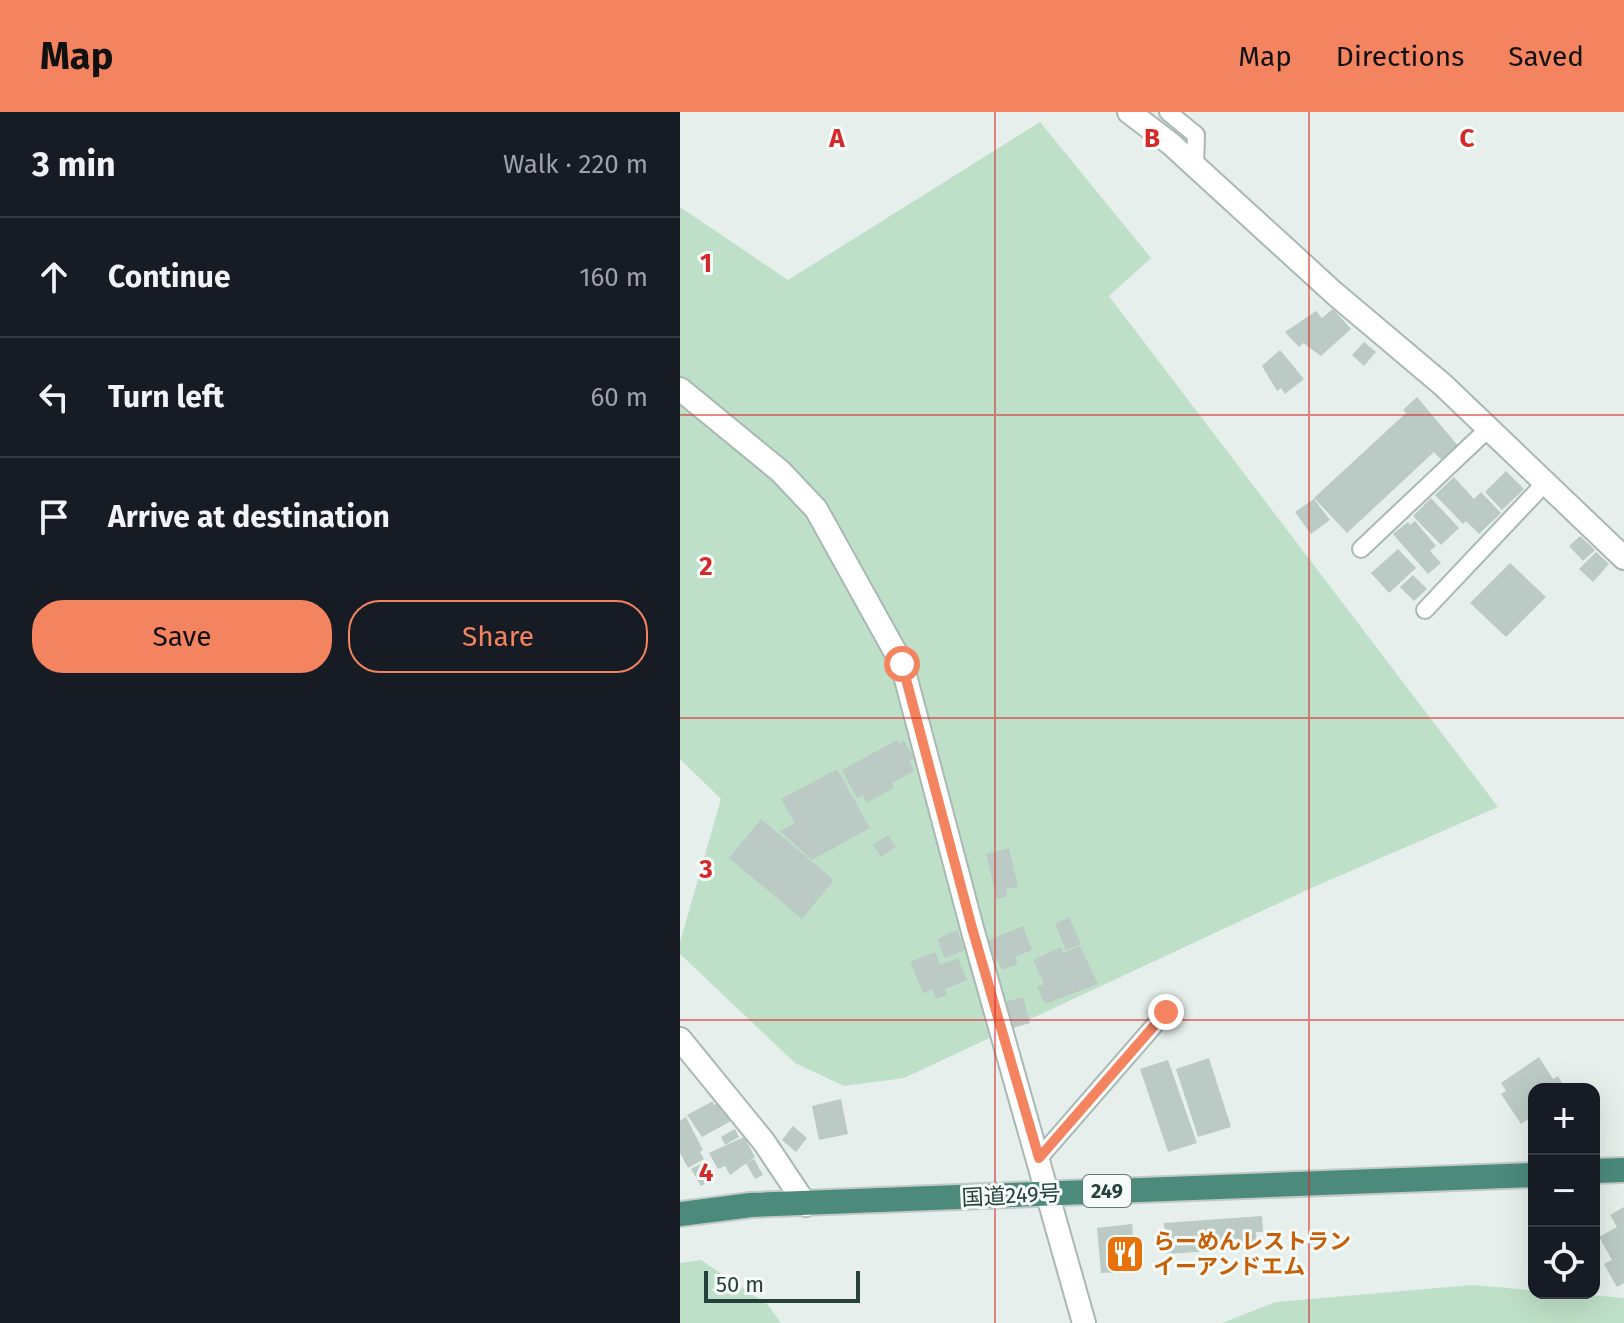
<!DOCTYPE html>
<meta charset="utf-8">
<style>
body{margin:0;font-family:"Fira Sans","Noto Sans JP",sans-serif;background:#20242c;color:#f1f3f6}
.controls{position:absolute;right:24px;bottom:24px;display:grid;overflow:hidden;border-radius:16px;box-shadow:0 8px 32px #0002}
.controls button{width:72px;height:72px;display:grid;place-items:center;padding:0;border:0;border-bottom:2px solid #363941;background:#171b24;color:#f1f3f6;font:40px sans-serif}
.scale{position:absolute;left:24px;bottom:20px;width:156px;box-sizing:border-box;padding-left:8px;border:4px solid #24423a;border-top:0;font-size:22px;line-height:28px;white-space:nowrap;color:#24423a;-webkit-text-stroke:6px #f7fbf9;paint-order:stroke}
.stop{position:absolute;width:24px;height:24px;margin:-18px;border:6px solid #f4845f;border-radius:50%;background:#fff}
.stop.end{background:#f4845f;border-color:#fff;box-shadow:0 2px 8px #0008}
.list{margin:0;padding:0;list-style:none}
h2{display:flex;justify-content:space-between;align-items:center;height:104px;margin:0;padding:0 32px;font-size:34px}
h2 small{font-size:26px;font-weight:400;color:#9ea1a6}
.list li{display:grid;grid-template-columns:52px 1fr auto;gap:24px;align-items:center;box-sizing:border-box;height:120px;padding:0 32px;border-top:2px solid #363941}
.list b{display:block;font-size:30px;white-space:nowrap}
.list em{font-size:26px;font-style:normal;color:#9ea1a6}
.actions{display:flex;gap:16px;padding:24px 32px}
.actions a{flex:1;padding:18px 0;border:2px solid #f4845f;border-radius:32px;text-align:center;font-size:28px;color:#f4845f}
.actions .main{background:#f4845f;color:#111}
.icon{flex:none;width:44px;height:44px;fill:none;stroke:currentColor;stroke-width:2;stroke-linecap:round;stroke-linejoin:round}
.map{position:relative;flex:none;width:944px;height:1211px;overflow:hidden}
header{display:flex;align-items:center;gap:48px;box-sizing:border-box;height:112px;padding:0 40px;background:#f4845f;color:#111}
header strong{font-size:38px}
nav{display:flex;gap:44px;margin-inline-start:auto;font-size:28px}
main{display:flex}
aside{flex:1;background:#171b24}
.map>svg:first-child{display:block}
.green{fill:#bfe0c8}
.building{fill:#bbcac4}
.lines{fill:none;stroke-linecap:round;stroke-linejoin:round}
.minor-casing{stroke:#a8b8b2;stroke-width:20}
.tertiary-casing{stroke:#a8b8b2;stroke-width:26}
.trunk-casing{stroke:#c2cac8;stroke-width:28}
.minor{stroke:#fff;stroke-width:16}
.tertiary{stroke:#fff;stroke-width:22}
.trunk{stroke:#4c8a7c;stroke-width:24}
.route{stroke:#f4845f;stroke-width:10}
.grid{fill:none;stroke:#d62828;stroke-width:2;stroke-opacity:0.55}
.labels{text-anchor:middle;stroke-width:6;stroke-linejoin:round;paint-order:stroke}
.shield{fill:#f7fbf9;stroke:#637a73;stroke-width:2}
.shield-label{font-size:20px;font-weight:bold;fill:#24423a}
.street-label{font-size:22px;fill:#24423a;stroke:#f7fbf9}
.food-label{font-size:22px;font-weight:bold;fill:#c56008;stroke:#f7fbf9;text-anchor:start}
.grid-label{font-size:26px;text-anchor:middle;font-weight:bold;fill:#d62828;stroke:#f7fbf9;stroke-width:6;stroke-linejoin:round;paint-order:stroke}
</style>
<header>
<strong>Map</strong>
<nav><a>Map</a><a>Directions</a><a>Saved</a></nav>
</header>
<main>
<aside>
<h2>3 min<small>Walk · 220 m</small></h2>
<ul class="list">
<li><svg class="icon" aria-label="ahead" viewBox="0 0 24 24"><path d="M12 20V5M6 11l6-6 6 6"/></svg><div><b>Continue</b></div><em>160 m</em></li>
<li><svg class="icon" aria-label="left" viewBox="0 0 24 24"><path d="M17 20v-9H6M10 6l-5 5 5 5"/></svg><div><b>Turn left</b></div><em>60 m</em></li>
<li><svg class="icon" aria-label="arrive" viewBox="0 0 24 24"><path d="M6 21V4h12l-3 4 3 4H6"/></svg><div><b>Arrive at destination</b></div></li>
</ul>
<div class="actions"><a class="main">Save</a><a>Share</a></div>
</aside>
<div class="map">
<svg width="944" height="1211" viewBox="0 0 944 1211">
<rect width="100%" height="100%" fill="#e6efeb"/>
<path class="green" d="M360 10 471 146 429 184 818 695 627 778 224 966 164 974 115 951 0 842V830L41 687 0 647V95L108 168Z
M21 1148 88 1193 101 1211H0V1151Z
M792 1173 944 1186V1211H542L596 1190Z"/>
<path class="building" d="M653 197 671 217 641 244 623 231 619 235 605 220 636 199 642 206Z
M684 230 696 240 684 254 672 243Z
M600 238 624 267 605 282 601 276 597 279 582 254Z
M737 285 779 335 763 350 754 340 667 421 634 386 726 301 723 298Z
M826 359 844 377 822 398 805 380Z
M774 365 794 387 801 380 821 401 799 422 786 409 783 412 755 383Z
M751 386 779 416 761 433 733 404Z
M634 387 650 408 631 422 615 400Z
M735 409 756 434 750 439 761 451 748 462 713 422 728 410 730 413Z
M900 424 915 438 903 449 889 434Z
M718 437 736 456 709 481 691 461Z
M916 440 929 452 913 470 899 457Z
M830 451 866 485 826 525 790 491Z
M733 463 747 477 734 489 720 475Z
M217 628 219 632 224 629 234 646 229 649 234 659 212 671 214 676 187 691 183 683 177 686 162 658Z
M157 657 190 716 132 748 100 719 115 711 101 687Z
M81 707 154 768 122 807 49 746Z
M208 723 216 735 201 745 193 733Z
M329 736 338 775 326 777 328 784 317 787 306 742Z
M389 805 401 832 386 838 375 812Z
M343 814 352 838 335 845 338 852 322 858 307 829Z
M277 818 285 838 265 846 257 827Z
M400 834 418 872 365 892 357 875 364 872 353 848 381 835 383 841Z
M255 840 260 853 278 846 287 868 265 877 267 883 256 887 252 877 243 881 230 850Z
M343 885 350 911 333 916 325 890Z
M859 945 873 967 878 964 886 977H854V1008L852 1005 841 1012 821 982 826 979 821 971Z
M529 946 551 1015 518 1025 496 957Z
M488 948 517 1031 488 1040 460 957Z
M161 987 168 1022 139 1028 132 994Z
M33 989 34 993 40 989 51 1009 22 1025 7 1003Z
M6 1005 23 1038 20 1040 24 1047 8 1056 0 1041V1009Z
M113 1014 127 1026 116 1040 102 1028Z
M55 1017 59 1025 45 1033 41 1025Z
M64 1025 75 1045 50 1063 45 1054 38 1057 29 1041Z
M74 1047 83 1063 75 1067 66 1051Z
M26 1049 36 1065 21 1074 11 1057Z
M944 1095V1171L937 1175 924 1152 932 1148 919 1125 937 1115 930 1103Z
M582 1104 583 1120H576L577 1136 487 1142 484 1111Z
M452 1112 454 1134 446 1135 448 1148 441 1149 442 1160 421 1161 417 1116Z"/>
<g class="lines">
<g class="minor-casing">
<path id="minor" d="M488 0 516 23 515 53
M681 437 808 317
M745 498 865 371
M359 1046 486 900"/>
</g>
<g class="tertiary-casing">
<path id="tertiary" d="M449 0 491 32 654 181 763 273 944 446
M0 277 100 359 136 397 222 552 292 816 404 1211
M0 927 84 1030 126 1093"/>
</g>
<g class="trunk-casing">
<path id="trunk" d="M914 1059 944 1058
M0 1102 71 1093 854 1063"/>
</g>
<use href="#minor" class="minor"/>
<use href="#tertiary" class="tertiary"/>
<use href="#trunk" class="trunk"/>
</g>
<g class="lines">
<path class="route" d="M222 552 292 816 359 1046 486 900"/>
</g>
<path class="grid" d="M315 0V1211M629 0V1211M0 303H944M0 606H944M0 908H944"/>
<defs>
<g id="restaurant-square" transform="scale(2)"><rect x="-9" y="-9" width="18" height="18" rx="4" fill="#e8710a" stroke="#f7fbf9"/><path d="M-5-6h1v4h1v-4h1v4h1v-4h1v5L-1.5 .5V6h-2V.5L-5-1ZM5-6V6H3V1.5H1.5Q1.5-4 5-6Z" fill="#fff"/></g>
</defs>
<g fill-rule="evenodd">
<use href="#restaurant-square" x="445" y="1142"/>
</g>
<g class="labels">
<rect class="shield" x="403" y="1063" width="48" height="32" rx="6"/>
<g class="shield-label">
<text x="427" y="1086">249</text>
</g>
<g class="street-label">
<text transform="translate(331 1083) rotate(-3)" y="8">国道249号</text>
</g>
<g class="food-label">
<text x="473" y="1137">らーめんレストラン<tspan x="473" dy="25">イーアンドエム</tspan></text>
</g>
</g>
<g class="grid-label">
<text x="157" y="35">A</text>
<text x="472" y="35">B</text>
<text x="787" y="35">C</text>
<text x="26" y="160">1</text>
<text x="26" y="463">2</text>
<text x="26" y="766">3</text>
<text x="26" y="1069">4</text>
</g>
</svg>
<div class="controls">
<button>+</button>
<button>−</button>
<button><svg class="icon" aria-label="locate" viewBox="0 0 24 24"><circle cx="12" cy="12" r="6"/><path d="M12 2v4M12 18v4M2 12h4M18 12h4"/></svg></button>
</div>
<div class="scale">50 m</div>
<div class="stop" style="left:222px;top:552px"></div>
<div class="stop end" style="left:486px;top:900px"></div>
</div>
</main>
